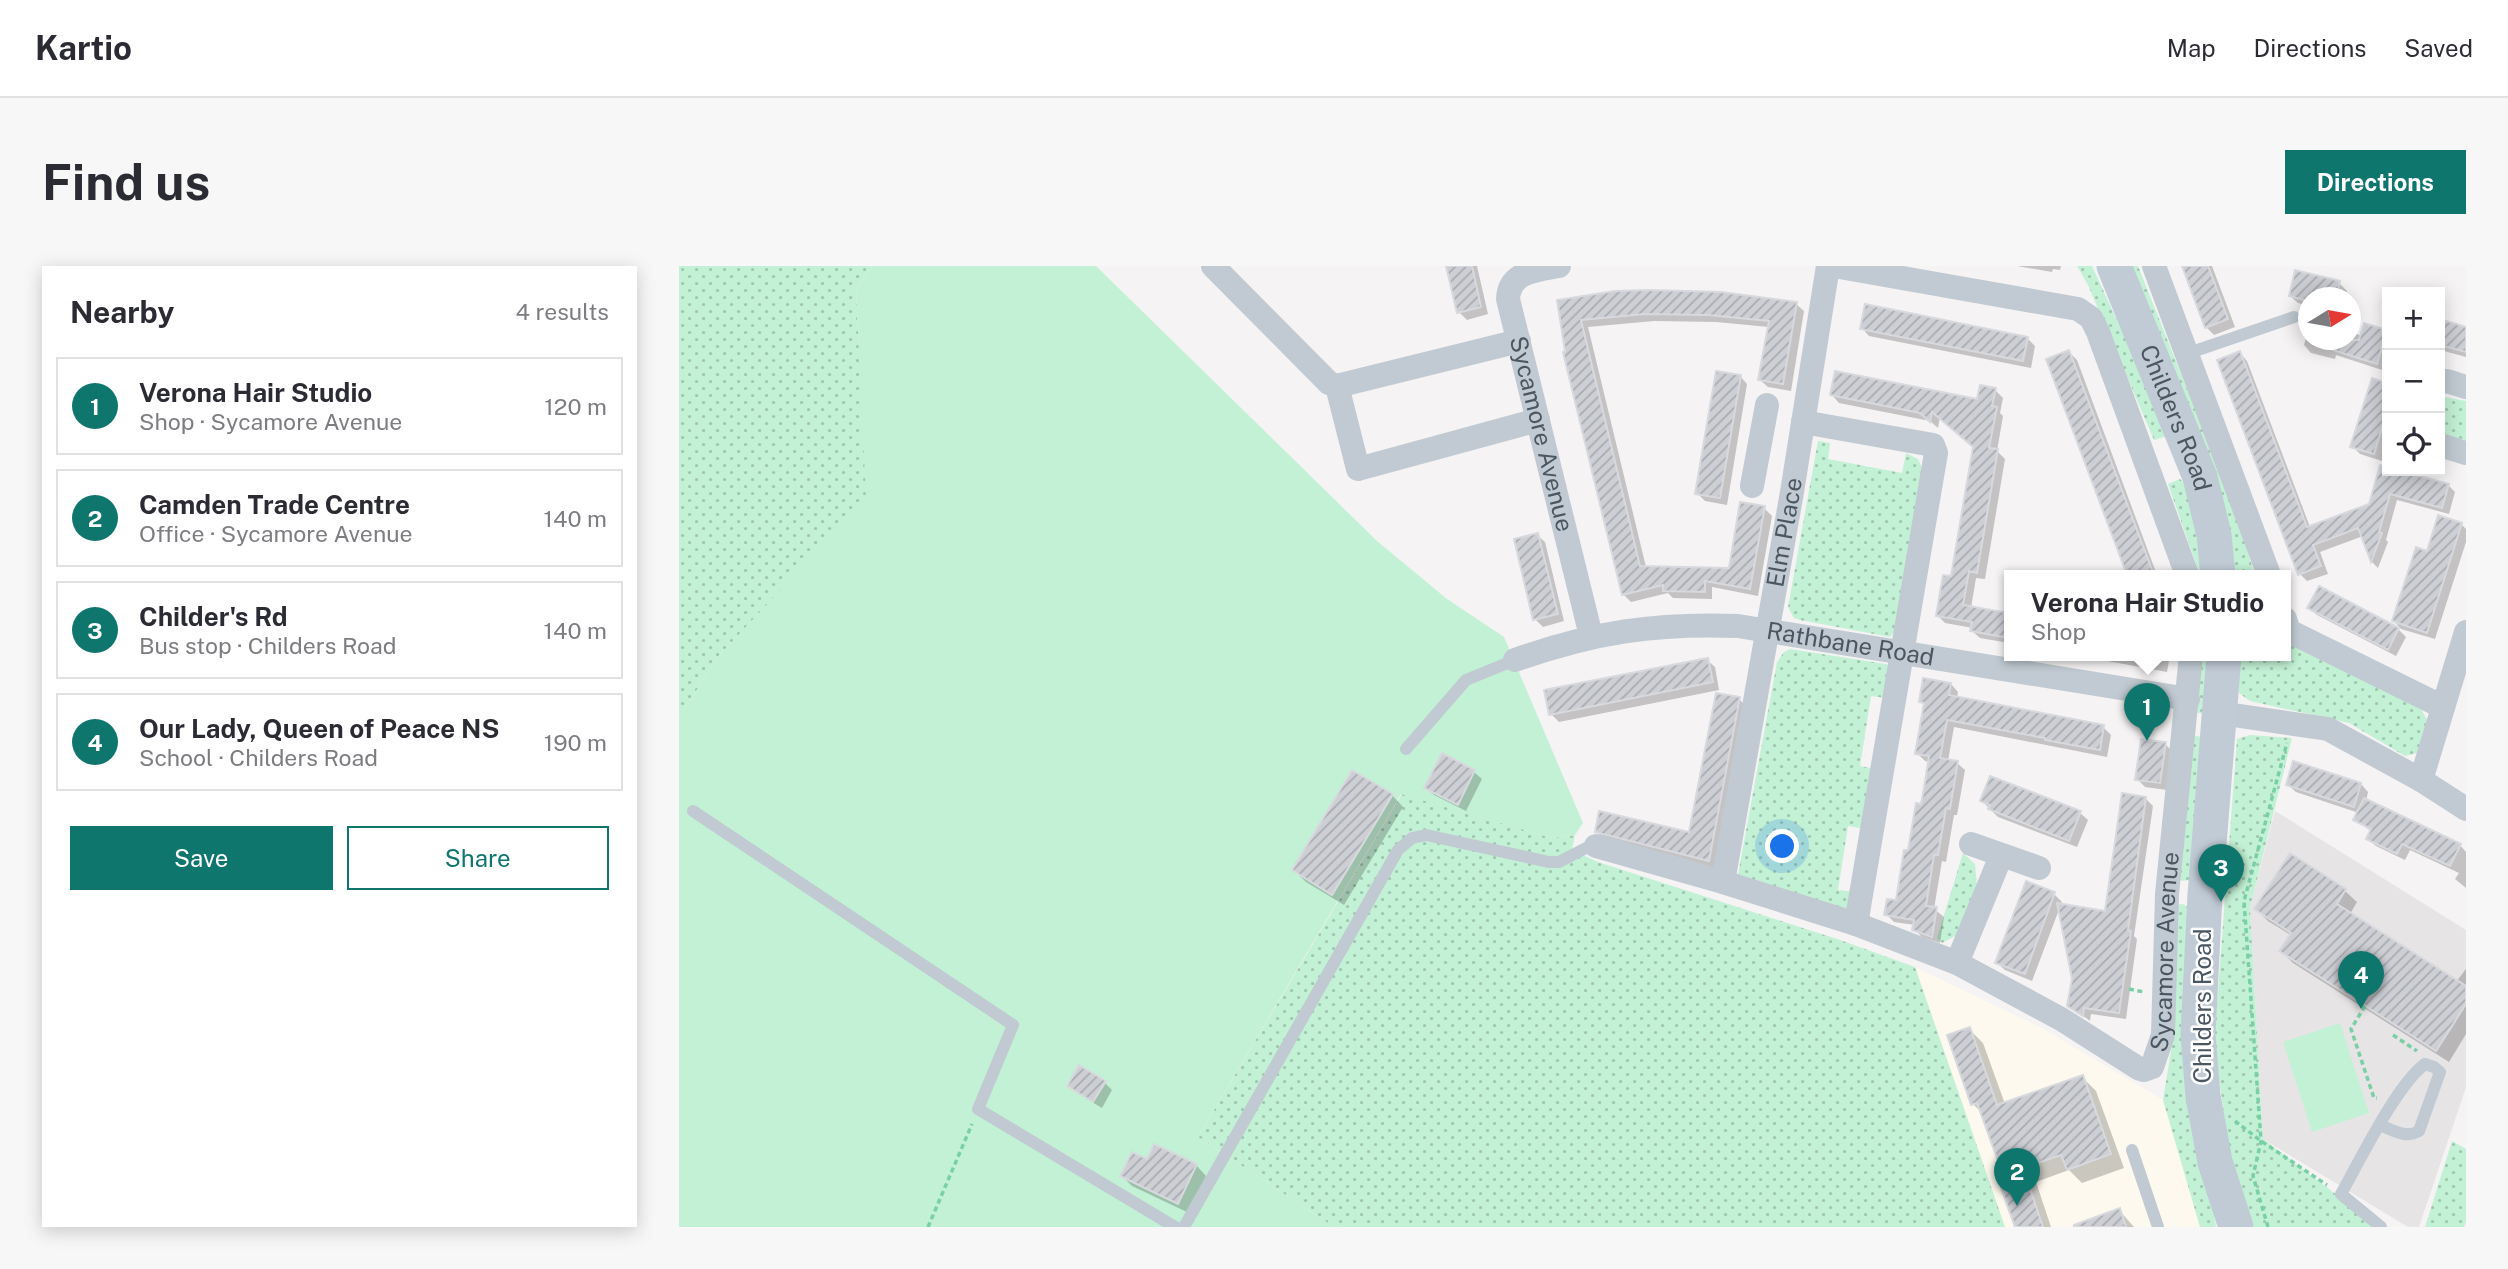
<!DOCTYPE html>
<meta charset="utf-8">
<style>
body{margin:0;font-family:"Public Sans",sans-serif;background:#f7f7f7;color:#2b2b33}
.controls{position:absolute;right:21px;top:21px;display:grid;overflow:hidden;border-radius:0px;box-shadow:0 4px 18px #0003}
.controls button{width:63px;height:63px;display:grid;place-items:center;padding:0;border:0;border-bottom:2px solid #e1e1e2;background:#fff;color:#2b2b33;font:35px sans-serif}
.compass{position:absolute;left:1619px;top:21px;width:63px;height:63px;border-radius:50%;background:#fff;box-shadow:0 4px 18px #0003;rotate:79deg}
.you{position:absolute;left:1104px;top:581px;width:24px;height:24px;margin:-18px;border:5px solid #fff;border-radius:50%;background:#1a73e8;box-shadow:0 0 0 10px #1a73e833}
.badge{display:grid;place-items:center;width:46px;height:46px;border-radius:50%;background:#0f766e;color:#fff;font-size:23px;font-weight:700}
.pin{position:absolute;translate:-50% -58px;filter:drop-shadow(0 2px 4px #0008)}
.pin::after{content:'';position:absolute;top:37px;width:24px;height:21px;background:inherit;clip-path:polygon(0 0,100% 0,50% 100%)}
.popup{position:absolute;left:1325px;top:304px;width:287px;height:91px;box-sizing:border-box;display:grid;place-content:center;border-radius:0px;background:#fff;filter:drop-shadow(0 2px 5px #0005);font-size:23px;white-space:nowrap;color:#7c7c81}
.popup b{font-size:26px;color:#2b2b33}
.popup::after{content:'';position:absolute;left:50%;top:100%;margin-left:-14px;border:14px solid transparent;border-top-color:#fff}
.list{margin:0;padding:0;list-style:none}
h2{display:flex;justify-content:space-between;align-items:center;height:91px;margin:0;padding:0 28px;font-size:30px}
h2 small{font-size:23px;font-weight:400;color:#7c7c81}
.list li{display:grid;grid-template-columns:46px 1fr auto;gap:21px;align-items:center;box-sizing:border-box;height:98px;margin:0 14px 14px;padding:0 14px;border:2px solid #e1e1e2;border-radius:0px}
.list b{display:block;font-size:26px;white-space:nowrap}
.list p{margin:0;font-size:23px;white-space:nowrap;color:#7c7c81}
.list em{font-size:23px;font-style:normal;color:#7c7c81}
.actions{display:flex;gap:14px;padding:21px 28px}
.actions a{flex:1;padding:16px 0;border:2px solid #0f766e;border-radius:0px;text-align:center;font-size:24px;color:#0f766e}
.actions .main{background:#0f766e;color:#fff}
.icon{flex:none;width:38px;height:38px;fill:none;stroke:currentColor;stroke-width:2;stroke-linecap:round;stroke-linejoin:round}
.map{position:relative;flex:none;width:1787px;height:961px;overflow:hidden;border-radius:0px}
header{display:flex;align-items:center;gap:42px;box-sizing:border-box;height:98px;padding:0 35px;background:#fff;border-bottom:2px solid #e1e1e2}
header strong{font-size:33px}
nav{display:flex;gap:38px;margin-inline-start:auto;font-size:24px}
.intro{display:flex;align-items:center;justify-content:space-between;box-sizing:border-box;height:168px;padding:0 42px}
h1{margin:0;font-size:49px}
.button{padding:18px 32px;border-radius:0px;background:#0f766e;color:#fff;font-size:24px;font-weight:700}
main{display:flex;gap:42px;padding:0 42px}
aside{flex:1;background:#fff;border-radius:0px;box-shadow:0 4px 18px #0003}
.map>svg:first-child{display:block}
.commercial{fill:#fdf9ef}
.education{fill:#e6e4e5}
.grass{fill:url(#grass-dots)}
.pitch{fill:#c3f1d5}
.shadow{fill:#0003}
.building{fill:url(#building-hatch);stroke:#d7d9de;stroke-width:2}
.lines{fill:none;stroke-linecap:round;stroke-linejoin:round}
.path{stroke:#7ad0a6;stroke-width:3.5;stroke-dasharray:5 3.5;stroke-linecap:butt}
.lane{stroke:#c1cad2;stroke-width:12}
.street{stroke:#c1cad2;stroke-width:24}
.secondary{stroke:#c1cbd6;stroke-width:35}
.labels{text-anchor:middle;stroke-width:5;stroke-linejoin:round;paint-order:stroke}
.street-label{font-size:24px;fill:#4a5661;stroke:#fff}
</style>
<header>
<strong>Kartio</strong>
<nav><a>Map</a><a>Directions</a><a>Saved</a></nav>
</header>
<div class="intro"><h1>Find us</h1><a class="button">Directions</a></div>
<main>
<aside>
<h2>Nearby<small>4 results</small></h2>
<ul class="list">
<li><span class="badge">1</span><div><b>Verona Hair Studio</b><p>Shop · Sycamore Avenue</p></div><em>120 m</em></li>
<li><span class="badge">2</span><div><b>Camden Trade Centre</b><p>Office · Sycamore Avenue</p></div><em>140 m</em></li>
<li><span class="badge">3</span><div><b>Childer's Rd</b><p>Bus stop · Childers Road</p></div><em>140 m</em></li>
<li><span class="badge">4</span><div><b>Our Lady, Queen of Peace NS</b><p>School · Childers Road</p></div><em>190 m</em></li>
</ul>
<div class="actions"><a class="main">Save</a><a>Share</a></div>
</aside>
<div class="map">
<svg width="1787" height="961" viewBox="0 0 1787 961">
<defs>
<pattern id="grass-dots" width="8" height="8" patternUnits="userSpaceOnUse" patternTransform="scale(1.75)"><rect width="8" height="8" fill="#c3f1d5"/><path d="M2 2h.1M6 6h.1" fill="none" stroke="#a0c6b0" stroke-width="1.8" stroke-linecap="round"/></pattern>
<pattern id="building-hatch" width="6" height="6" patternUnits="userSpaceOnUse" patternTransform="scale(1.75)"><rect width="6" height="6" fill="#cdcfd5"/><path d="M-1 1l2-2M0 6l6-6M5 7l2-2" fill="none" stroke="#a8abb0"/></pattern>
</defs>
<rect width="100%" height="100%" fill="#f5f3f3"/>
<path class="commercial" d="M1236 701 1363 762 1484 834 1521 961H1326Z"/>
<path class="education" d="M1596 545 1787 664V821L1740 961H1729L1584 873 1571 642Z"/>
<path class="grass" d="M0 0H193L177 24 188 232 38 392 0 452Z
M1398 0H1413L1491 169 1475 174 1409 19Z
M1449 0H1459L1551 231 1576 309H1556Z
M1766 131 1787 135V174L1761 168V136Z
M1139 175 1151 177 1149 193 1223 207 1227 187 1239 193 1245 206 1217 364 1211 371 1121 354 1115 352 1109 341Z
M1501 213 1509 221 1524 309H1521L1489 218Z
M1606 375 1740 439 1748 454 1738 487 1726 490 1670 457 1571 435 1560 427 1559 389H1606Z
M1111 383 1213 399 1207 432 1192 430 1181 500 1196 503 1186 563 1169 560 1159 624 1176 626 1169 646 1058 614 1098 396 1105 386Z
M1520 389H1530L1529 449 1516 446Z
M1513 469 1527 472 1514 613 1504 615 1497 613Z
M1571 469 1613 472 1571 642 1584 873 1700 961H1572L1553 905 1535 778 1558 473Z
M723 528 873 572 896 569 893 584 919 596 1161 674 1236 701 1326 961H655L519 871Z
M1284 587 1296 598 1298 621 1278 669 1263 677 1258 672Z
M1504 638 1513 644 1508 800 1537 961H1521L1484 834 1494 773 1495 639Z
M1773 875 1787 883V956L1785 961H1746Z"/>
<path class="pitch" d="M193 0H417L698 275 768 333 825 371 904 557 896 569 873 572 722 528 519 871 655 961H0V452L38 392 187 232 177 24Z
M1661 757 1690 847 1633 866 1604 776Z"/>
<path class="shadow" d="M769 0H798L809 48 788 54 780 46Z
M1338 0H1382L1381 4 1374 3 1373 6Z
M1504 0H1533L1556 61 1535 69 1527 61Z
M1660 17 1668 25 1666 32H1630V40L1619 37 1611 30Z
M880 35 1117 38 1125 45 1112 125 1089 121 1081 114 1090 61 1037 56 975 55 909 61 967 301 1051 304 1085 242 1093 250 1079 330 1033 321V333L994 332 989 327 952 336 944 328Z
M1761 55 1787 62V91L1761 84Z
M1686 59 1708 66V97L1706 105 1657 89 1656 93 1632 87 1625 79 1630 62V74H1672V66L1683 70Z
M1183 62 1348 72 1356 80 1352 102 1190 70Z
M1390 86 1398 94 1478 309H1450Z
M1561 87 1568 95 1631 261 1692 239 1702 201 1708 203V205H1716L1769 219 1776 226 1770 248 1718 234 1707 274 1709 276 1699 302 1693 296 1684 270 1641 286 1649 308 1628 315 1621 308Z
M1061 110 1068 118 1048 239 1026 235 1018 227Z
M1694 115 1708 119V177L1703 195 1681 188 1673 180Z
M1316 124 1324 132 1321 147 1324 150 1318 185 1326 193 1306 313 1297 312 1292 342 1330 348V377L1301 372 1293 365 1294 362 1266 357 1258 349 1274 312 1296 181 1261 151 1259 162 1251 155 1160 137 1153 129 1299 135Z
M1782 258 1787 263V276L1756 373 1722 363 1715 355 1749 287Z
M858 269 866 276 885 355 864 361 856 353Z
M1630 342 1719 363 1727 371 1717 390 1638 349Z
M1396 389H1491L1488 406Z
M1028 394 1036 401 1040 424 880 456 872 448Z
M1272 418 1279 426 1278 432 1424 461 1432 469 1428 491 1275 461 1269 495 1278 497 1286 504 1278 549H1275L1267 596 1263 595 1255 643 1265 651 1261 677 1243 671 1235 663 1236 659 1215 656 1207 648 1218 636 1243 540 1251 496 1246 495 1238 487 1246 440 1242 436Z
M1060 433 1068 441 1037 602 925 573 917 565 1012 568Z
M1486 478 1494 486 1488 524 1466 521 1458 513Z
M764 490 795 506 803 513 787 545 755 529 747 522Z
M1682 518 1689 526 1687 535 1781 579 1787 586V622L1776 613 1780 607 1731 584 1726 594 1697 580 1689 573 1692 565 1676 554 1680 547 1617 526 1609 519Z
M713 529 724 541 665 639 627 616 615 604Z
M1467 533 1474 540 1455 670 1458 673 1447 753 1412 748 1411 755 1390 739 1395 713 1381 641 1353 715 1326 704 1318 697 1375 628 1383 636 1381 639 1427 648Z
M1303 535 1401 547 1409 554 1398 581 1319 551Z
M1611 589 1666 625 1678 636 1671 648 1777 716 1787 703V768L1770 796 1614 697 1602 685 1612 669 1589 655 1577 643Z
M1290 763 1304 777 1326 838 1403 811 1417 825 1445 902 1403 917 1390 904 1357 916 1372 961H1338L1326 910 1304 848 1294 838Z
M426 817 433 824 423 842 398 827 390 819Z
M468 896 517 899 527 910 510 947 453 920 443 910Z
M1440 944 1455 961H1393Z"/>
<path class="building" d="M767 0H793L802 41 778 47Z
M1503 0H1529L1549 53 1526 62Z
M1616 4 1661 15 1657 32H1629V35L1610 30Z
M970 24 1042 26 1118 36 1104 118 1079 114 1090 55 1029 49 966 48 902 54 961 300 1050 302 1061 236 1086 240 1071 323 1026 315V326L984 325V319L943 329 884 86 886 85 878 34 936 25Z
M1186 38 1349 71 1344 95 1181 63Z
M1761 53 1787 61V86L1761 79Z
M1685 57 1708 64 1698 98 1632 77V74H1680Z
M1390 84 1464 280 1475 309H1448L1367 93Z
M1561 85 1628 261 1690 238 1701 199 1708 201V205H1722L1770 218 1763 242 1711 228 1700 266 1703 267 1692 296 1679 262 1634 279 1642 300 1619 309 1538 94Z
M1037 105 1062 109 1041 232 1016 228Z
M1156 105 1298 133 1301 119 1317 122 1313 140 1318 141 1310 182 1319 183 1298 307 1290 305 1284 339 1330 347V372L1291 365 1293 356 1257 350 1264 309 1272 310 1294 181 1253 146 1251 156 1241 147 1151 129Z
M1693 112 1708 117V146L1695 188 1671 181Z
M1759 249 1783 257 1748 367 1713 355 1737 281 1748 285Z
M859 267 879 348 854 354 835 273Z
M1640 320 1720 362 1709 384 1628 342Z
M1029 392 1034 416 870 449 865 424Z
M1244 412 1272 417 1270 429 1425 459 1421 484 1366 474V472L1268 454 1261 492 1279 495 1271 543 1267 542 1259 589H1255L1247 640 1258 641 1253 671 1233 664 1235 654 1205 649 1208 633 1217 634 1225 584H1229L1237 537 1242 538 1245 522 1250 490 1236 488 1245 437 1240 436Z
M1037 427 1061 431 1030 595 916 566 920 545 1010 566Z
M1462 473 1487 476 1481 517 1456 514Z
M763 487 796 504 779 539 745 522Z
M1614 495 1682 517 1675 541 1607 519Z
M673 504 714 528 653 629 613 604Z
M1311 510 1402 545 1390 575 1309 543 1311 539 1301 535Z
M1443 527 1467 531 1449 664 1452 665 1440 747 1405 742 1404 750 1388 740 1393 713 1378 637 1426 645Z
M1685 532 1782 578 1771 600 1723 578 1718 588 1687 573 1692 563 1674 554Z
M1611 587 1667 623 1658 638 1787 720V738L1757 785 1600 685 1612 667 1575 643Z
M1347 615 1376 626 1346 708 1316 697Z
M1291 761 1318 839 1404 809 1432 888 1388 904 1382 889 1344 902 1364 961H1336L1318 911 1324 909 1298 837 1292 839 1268 769Z
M400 799 427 815 414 836 388 820Z
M475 878 518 898 499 938 441 910 453 886 468 893Z
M1441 942 1447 961H1395V959Z"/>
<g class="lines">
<path class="path" d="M1450 723 1465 726
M1686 740 1672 763 1695 832H1698
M1714 769 1738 785
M1556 855 1582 875 1648 919
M249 961 293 858
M1589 961 1574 910 1582 875 1565 635 1608 477"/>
<path class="lane" d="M1507 88 1615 51
M727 483 787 414 836 394
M14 545 334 759 299 843 496 961
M1701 859C1714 864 1727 873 1740 865L1761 806 1755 801 1746 798C1718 818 1680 896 1662 928L1702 961
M1453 884 1479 961
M505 961 719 584 733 572 747 569 870 596H880L909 581 917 580"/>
<g class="street">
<path d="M534 0 650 117 658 120"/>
<path id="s1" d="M880 0C859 4 830 5 829 33L912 370"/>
<path d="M1155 0 1399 43 1412 52 1419 66 1508 309"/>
<path d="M1475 0 1590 309"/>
<path d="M840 75 658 120 679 203 859 154"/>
<path d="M1761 116 1768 115 1787 121"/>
<path d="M1124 156 1254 179 1257 187 1177 658"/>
<path d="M1761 179 1787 187"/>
<path d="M1073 220 1088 139"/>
<path d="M1606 353 1610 365 1764 441"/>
<path id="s2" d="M836 394C915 366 976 357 1059 360L1509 433"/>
<path d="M1541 447 1649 463 1742 514 1787 543"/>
<path d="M1742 514 1787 366"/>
<path d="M1292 578 1360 602"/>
<path id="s3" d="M917 580 1044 616 1177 658 1278 697 1382 753 1459 802 1465 804 1473 801 1484 769 1488 628 1512 389"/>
<path id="s4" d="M1044 616 1113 226 1149 0"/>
<path d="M1278 697 1322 590"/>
</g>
<g class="secondary">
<path id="s5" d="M1435 0 1521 211 1535 269 1539 309"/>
<path d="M1545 389 1526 629 1519 769 1524 830 1536 896 1557 961"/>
</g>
</g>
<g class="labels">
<g class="street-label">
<text dy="8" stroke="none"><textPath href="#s5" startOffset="164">Childers Road</textPath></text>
<text dy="8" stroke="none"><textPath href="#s1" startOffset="206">Sycamore Avenue</textPath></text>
<text dy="8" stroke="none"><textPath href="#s4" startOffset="355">Elm Place</textPath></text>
<text dy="8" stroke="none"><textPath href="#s2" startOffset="341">Rathbane Road</textPath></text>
<text dy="8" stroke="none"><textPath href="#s3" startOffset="721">Sycamore Avenue</textPath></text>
<text transform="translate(1524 740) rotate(-90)" y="8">Childers Road</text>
</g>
</g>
</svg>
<div class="controls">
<button>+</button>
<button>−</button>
<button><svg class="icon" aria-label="locate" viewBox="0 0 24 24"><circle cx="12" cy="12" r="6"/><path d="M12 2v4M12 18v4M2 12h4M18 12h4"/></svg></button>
</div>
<svg class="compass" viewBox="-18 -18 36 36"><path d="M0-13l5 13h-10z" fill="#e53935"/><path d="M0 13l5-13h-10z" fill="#7c7c81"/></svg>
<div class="you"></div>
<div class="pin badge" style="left:1468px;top:475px">1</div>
<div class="popup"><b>Verona Hair Studio</b>Shop</div>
<div class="pin badge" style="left:1338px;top:940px">2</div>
<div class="pin badge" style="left:1542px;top:636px">3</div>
<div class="pin badge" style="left:1682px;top:743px">4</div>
</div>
</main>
